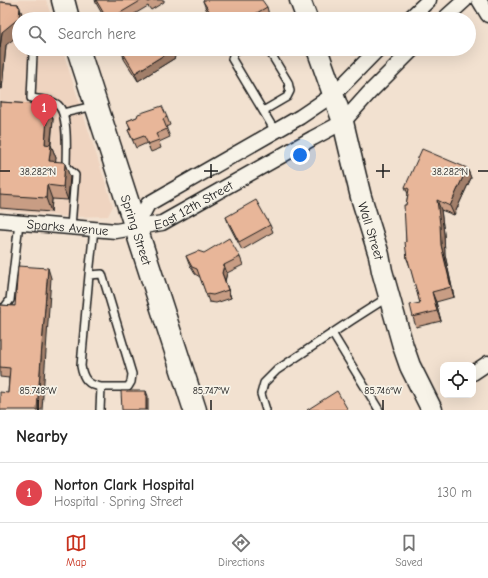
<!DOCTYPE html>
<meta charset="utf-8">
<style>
body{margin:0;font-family:"Comic Neue",sans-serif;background:#f6f6f6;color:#222}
.controls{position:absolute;right:12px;bottom:12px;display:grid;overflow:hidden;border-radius:8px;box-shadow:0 4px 16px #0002}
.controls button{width:36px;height:36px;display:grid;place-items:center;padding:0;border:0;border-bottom:1px solid #e0e0e0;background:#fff;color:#222;font:20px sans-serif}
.you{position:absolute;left:300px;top:155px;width:14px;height:14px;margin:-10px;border:3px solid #fff;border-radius:50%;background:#1a73e8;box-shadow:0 0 0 6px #1a73e833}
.badge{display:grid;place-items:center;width:26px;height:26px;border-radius:50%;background:#c8321e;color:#fff;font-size:13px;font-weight:700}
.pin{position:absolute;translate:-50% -33px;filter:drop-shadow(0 1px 2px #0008)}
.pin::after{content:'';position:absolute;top:21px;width:14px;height:12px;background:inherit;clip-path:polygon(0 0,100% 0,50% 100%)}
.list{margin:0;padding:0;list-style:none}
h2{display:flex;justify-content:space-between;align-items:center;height:52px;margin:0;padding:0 16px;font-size:17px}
h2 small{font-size:13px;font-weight:400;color:#767676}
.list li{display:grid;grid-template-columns:26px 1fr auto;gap:12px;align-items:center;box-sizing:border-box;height:60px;padding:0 16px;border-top:1px solid #e0e0e0}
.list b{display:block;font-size:15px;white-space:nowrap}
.list p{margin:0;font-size:13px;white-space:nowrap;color:#767676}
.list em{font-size:13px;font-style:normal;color:#767676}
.icon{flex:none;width:22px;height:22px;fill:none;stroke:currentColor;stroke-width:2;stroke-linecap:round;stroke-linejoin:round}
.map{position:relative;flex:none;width:488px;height:410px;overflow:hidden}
.search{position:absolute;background:#fff;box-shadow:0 4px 16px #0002;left:12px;right:12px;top:12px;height:44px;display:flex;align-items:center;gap:10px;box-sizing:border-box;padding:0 14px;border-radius:22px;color:#767676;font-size:15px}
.sheet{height:112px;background:#fff}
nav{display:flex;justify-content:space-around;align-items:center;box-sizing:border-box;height:56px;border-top:1px solid #e0e0e0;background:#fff;font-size:11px;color:#767676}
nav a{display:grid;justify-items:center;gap:2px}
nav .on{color:#c8321e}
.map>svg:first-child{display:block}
.built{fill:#efd4c0}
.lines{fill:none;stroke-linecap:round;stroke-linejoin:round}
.lane-casing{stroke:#1c1c1c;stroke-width:10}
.street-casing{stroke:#1c1c1c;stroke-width:17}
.secondary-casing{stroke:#1c1c1c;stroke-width:23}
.primary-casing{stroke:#1c1c1c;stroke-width:25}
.lane{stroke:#f7f3e8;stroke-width:7}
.street{stroke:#f7f3e8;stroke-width:14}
.secondary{stroke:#f7f3e8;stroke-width:20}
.primary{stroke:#f7f3e8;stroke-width:22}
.wall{fill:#c89d84;stroke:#1c1c1c}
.shaded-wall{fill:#a27f6b;stroke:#1c1c1c}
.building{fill:#e8b699;stroke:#1c1c1c}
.ticks{fill:none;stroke:#1c1c1c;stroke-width:1.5}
.labels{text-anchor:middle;stroke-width:3.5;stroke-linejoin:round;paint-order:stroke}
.street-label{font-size:13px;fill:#1c1c1c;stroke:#f7f3e8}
.ticks-label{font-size:10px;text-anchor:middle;fill:#1c1c1c;stroke:#f7f3e8;stroke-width:3.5;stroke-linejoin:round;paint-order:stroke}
</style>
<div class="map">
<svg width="488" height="410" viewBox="0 0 488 410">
<rect width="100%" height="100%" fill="#f2e1d0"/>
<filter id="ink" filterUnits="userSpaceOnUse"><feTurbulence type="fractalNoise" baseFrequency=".025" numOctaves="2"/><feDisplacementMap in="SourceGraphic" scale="8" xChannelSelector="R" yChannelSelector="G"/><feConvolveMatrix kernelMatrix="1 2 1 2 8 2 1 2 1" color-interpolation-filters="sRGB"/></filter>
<g filter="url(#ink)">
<path class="built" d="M0 0H46L52 19H19V49H62L113 206 108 216 70 217 0 210Z"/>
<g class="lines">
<g class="lane-casing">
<path id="lane" d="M35 49 33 54 31 98C38 99 53 100 58 105 69 115 66 153 66 167L75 175 71 227
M239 49 234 52 232 59 275 131
M263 111 287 97 290 91 288 82 268 49
M63 113 94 106
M94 229 89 275 102 274 132 374 131 382 128 387H101L100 410
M89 275 81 366C83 379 88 385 101 387
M0 308H4L10 300 19 223
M332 333 379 410
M266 410 261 394 264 383 277 370 352 320 388 297"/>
</g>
<g class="street-casing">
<g id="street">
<path d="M479 0 488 15"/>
<path d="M409 19 429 0"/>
<path d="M444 19 465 0"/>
<path id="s1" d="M0 221 116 231 162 223 313 138 343 122 369 93 413 49"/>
<path d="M136 227 148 204 300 117 334 94 378 49"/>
<path d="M473 373 488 363"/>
</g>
</g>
<g class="secondary-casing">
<g id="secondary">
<path d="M300 0 307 19"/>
<path id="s2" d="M317 49 343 122 351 156 361 197 379 255 382 271 403 346 410 366 432 410"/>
</g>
</g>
<g class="primary-casing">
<g id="primary">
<path d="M63 0 68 19"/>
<path id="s3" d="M78 49 195 410"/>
</g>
</g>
<use href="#lane" class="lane"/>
<use href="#street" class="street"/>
<use href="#secondary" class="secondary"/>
<use href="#primary" class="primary"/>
</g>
<path class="wall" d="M95 0H164V2L151 10 148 6 126 19H105L96 3Z
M203 1 267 7 269 15 263 19H212L206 9Z
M0 2 18 4 24 19H19L6 45 2 89H0Z
M122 51 175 58 138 81 124 59Z
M0 101V102L48 105 53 119 51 145 56 158 55 161 65 164 70 177 68 200 52 199 51 212 0 208Z
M137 117H167L170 125 166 127 170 137 159 142 161 148 151 152 147 143 136 148 128 130 130 129 127 121Z
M467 168 471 178 454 215 441 210 444 234 445 255 454 297 436 302 441 321 416 327 413 317 420 303 411 269 407 259 406 242V205L408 194 405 187Z
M226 217 270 225 273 232 242 250 229 225Z
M186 256 240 257 243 265 227 273 225 281 231 298 216 303 209 302 200 277 195 274 189 264Z
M51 278 8 393 9 378 0 377V305L15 306Z"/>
<path class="shaded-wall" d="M18 4 24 19H19V35L6 45 2 89 0 84V48L2 32 18 6Z
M172 50 175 58 138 81 135 73Z
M48 105 53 119 49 158 45 144Z
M51 145 56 158 54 174 49 161Z
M65 164 70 177 68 200 63 187Z
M467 168 471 178 454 215 450 206Z
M47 185 52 199 51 212 46 198Z
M437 200 441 210 444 234 445 255 454 297 451 287 441 245Z
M224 265 227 273 225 281 231 298 222 273Z
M48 268 51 278 42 410H37Z
M432 292 436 302 441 321 437 311Z
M146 391 148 396V410H146Z"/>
<path class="building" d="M96 0H142L110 19H107Z
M147 0H152L148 2Z
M204 0H262L267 7 250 17 251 19H214L203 1Z
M0 2 18 4V6L20 7 19 18 2 32 0 48Z
M125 49H171L172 50 135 73 122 51Z
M0 102 48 105 45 144 51 145 49 161 63 162 65 164 63 187 47 185 46 198 0 195Z
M162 106 167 117 163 119 167 129 156 134 159 140 148 144 144 136 133 140 128 130 131 129 127 121 137 117 138 114Z
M422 149 467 168 450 206 437 200 440 224 441 245 451 287 432 292 437 311 413 317 410 305 420 303 408 260 407 259 405 242H406L404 205H406L409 189 405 187Z
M256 200 270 225 239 242 226 217Z
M229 238 240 257 224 265 222 273 228 290 213 295 206 294 197 269 192 267 186 256 198 251 204 253Z
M18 266 48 268 37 410H0V392L8 393 10 368 0 367V305L15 306Z
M121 391H146V410H122Z
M337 391 348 410H307Z"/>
</g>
<path class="ticks" d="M211 164V178M383 164V178M0 171H10M204 171H218M376 171H390M478 171H488M38 400V410M211 400V410M383 400V410"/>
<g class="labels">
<g class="street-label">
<text dy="5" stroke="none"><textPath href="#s1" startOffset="199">East 12th Street</textPath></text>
<text dy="5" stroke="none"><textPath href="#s1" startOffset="68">Sparks Avenue</textPath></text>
<text dy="5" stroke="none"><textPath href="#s3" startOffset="190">Spring Street</textPath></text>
<text dy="5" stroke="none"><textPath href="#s2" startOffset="190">Wall Street</textPath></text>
</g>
</g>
<g class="ticks-label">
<text x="38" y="175">38.282°N</text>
<text x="450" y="175">38.282°N</text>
<text x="38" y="394">85.748°W</text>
<text x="211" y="394">85.747°W</text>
<text x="383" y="394">85.746°W</text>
</g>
</svg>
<div class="controls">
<button><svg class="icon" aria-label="locate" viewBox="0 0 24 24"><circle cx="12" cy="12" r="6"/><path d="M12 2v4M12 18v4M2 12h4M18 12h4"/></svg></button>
</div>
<div class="you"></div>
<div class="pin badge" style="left:44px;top:127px;background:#e0444e">1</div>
<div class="search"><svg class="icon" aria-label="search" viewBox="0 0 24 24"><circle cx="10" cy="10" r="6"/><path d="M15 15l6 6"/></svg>Search here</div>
</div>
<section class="sheet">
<h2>Nearby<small></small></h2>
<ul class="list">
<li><span class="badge" style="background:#e0444e">1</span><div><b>Norton Clark Hospital</b><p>Hospital · Spring Street</p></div><em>130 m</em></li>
</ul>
</section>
<nav>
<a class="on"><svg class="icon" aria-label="map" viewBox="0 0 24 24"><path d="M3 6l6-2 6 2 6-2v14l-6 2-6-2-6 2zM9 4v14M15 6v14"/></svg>Map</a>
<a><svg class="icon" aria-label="directions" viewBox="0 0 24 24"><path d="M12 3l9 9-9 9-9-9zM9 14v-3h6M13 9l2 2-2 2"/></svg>Directions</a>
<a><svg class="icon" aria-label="saved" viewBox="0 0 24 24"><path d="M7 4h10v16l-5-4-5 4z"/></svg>Saved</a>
</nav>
